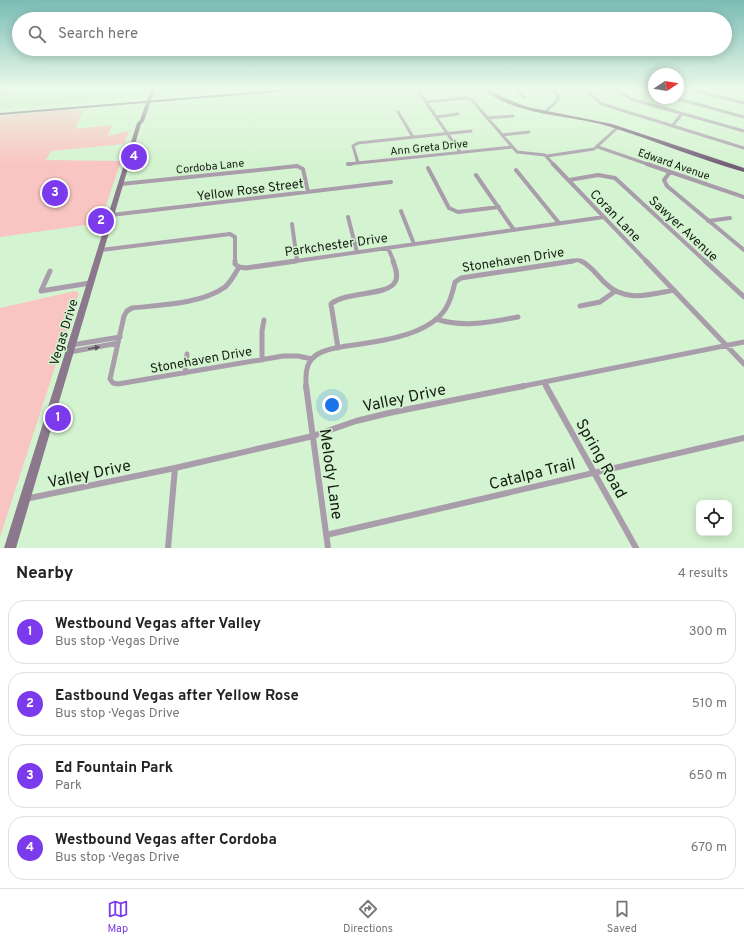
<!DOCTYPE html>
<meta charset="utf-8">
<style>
body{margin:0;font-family:Overpass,sans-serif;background:#f2f2f2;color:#222}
.controls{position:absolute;right:12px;bottom:12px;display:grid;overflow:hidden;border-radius:8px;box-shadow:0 2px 10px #0003}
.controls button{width:36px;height:36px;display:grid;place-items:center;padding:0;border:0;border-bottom:1px solid #e0e0e0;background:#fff;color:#222;font:20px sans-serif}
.compass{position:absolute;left:648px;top:68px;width:36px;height:36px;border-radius:50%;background:#fff;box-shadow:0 2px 10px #0003;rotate:78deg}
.you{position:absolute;left:332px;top:405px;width:14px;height:14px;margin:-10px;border:3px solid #fff;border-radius:50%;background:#1a73e8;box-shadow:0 0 0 6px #1a73e833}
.badge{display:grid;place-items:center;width:26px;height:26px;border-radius:50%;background:#7c3aed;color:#fff;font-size:13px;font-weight:700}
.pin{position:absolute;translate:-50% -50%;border:2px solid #fff;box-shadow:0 1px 4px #0006}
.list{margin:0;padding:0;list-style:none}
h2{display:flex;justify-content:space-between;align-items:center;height:52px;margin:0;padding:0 16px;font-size:17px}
h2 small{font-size:13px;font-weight:400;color:#767676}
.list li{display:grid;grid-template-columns:26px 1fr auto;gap:12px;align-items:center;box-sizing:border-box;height:64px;margin:0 8px 8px;padding:0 8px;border:1px solid #e0e0e0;border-radius:16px}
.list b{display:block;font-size:15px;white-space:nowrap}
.list p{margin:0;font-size:13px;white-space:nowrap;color:#767676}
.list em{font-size:13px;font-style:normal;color:#767676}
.icon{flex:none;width:22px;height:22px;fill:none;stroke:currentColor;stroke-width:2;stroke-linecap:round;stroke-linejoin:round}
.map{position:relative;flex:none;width:744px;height:548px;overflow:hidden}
.search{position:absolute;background:#fff;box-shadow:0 2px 10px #0003;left:12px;right:12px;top:12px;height:44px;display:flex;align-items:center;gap:10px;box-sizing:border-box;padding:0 14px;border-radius:22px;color:#767676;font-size:15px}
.sheet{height:340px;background:#fff}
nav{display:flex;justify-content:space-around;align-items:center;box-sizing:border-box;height:56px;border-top:1px solid #e0e0e0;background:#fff;font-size:11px;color:#767676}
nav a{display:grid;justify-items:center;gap:2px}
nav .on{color:#7c3aed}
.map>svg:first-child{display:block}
.built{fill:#c4e7bf}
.green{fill:#f9c5c2}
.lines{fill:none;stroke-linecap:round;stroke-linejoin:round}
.minor-far3{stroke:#a99dab;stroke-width:3}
.minor-far2{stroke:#a99dab;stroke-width:4}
.minor-far1{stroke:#a99dab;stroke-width:5}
.minor{stroke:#a99dab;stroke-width:6}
.secondary{fill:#8b788d;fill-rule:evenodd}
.primary{fill:#745e78;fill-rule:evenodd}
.oneway{fill:#585857}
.labels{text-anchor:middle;stroke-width:3;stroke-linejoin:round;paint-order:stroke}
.far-street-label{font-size:11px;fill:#151f13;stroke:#d4f3d0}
.street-label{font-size:13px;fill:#151f13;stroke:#d4f3d0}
.near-street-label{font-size:16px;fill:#151f13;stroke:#d4f3d0}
</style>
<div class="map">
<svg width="744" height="548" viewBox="0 0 744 548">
<rect width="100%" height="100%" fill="#d4f3d0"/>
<path class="built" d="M8 89H146L143 96 0 109V98Z
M155 89H233L157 95 154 93Z"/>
<path class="green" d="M73 109V111L83 110 75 129 112 125 108 136 129 131 124 144 51 151 46 160 121 161 100 223 0 237V116Z
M75 291 79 293 0 537V308Z"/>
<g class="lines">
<path class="minor-far3" d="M417 89 460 152
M498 89H503
M515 89 524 97
M584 89 602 104 744 148
M615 89 631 99 744 131
M646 89 654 92
M688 89 744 103
M735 89 744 91
M0 94 5 89
M675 98 744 117
M426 102 465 98 471 99 517 152 545 155 554 165
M398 112 413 137
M544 113 558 100V95L552 89
M436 117 458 114
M487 118 513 116
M672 126 682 114
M502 135 529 132
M598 147 650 165
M547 156 594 149 616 129
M358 163 353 146 358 143 471 131
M348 164 512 147"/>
<path class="minor-far2" d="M348 164H351
M553 164 647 262
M647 164 744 197
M428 168 449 208 458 212 499 207
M516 170 559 223
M670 172 664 180 667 186 744 250
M476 175 514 230
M569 180 598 175 615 178 706 262
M121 184 297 166 303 169 308 192
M401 211 414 244
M111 215 391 182
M348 217 357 252
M708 221 730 218
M292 224 297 260
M388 248 394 262
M101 250 230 234 235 237V262
M289 262 604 217
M566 262 578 260 583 262"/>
<path class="minor-far1" d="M235 261V264L239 267 246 268 296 261
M581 261C590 265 596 274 604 282 624 303 649 295 674 290
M646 261 744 364
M705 261 744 297
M239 267C235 274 231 282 225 287 202 304 159 305 132 308L127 311 124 316 110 379 113 383 118 384 283 356H298L312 359
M50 271 41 291 90 283
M580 306 600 302 614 292
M436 319C464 328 490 322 518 317
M72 345 120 337
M338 348 331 304C346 291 388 296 395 282 399 276 395 267 393 261
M70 352 118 343
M262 360V331L264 320
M185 373 187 354
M544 382 547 387
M306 387C306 379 305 370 309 363 315 352 329 349 341 347 372 342 428 338 446 308 451 300 453 291 455 282L461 278 573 261
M519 387 744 342"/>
<path class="minor" d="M306 386 328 548
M546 386 636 548
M25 499 175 468 313 436 356 421 389 413 524 386
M326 535 744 438
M168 548 175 468"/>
<path class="secondary" d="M151 89H155L144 121 141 124 16 548H4L137 123 140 120Z"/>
<path class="primary" d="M289 89H303L301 90 0 115V113Z
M483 89H488L504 98 527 107 612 124 744 168V172C699 159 655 141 611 127 570 114 517 117 483 89Z"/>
</g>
<defs><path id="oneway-solid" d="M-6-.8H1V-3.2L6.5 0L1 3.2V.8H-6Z"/></defs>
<use class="oneway" href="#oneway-solid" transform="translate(94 348) rotate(-10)"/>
<linearGradient id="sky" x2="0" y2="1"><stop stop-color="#79bcb5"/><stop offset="0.54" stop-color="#ecfaea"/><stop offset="1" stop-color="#ecfaea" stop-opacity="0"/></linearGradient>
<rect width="744" height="165" fill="url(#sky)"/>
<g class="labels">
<g class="far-street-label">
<text transform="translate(429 147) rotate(-6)" y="4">Ann Greta Drive</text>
<text transform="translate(674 164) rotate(19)" y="4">Edward Avenue</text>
<text transform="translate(210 166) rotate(-6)" y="4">Cordoba Lane</text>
</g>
<g class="street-label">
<text transform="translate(250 189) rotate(-7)" y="5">Yellow Rose Street</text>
<text transform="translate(616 215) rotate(46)" y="5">Coran Lane</text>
<text transform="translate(684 228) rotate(43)" y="5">Sawyer Avenue</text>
<text transform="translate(336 244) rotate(-8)" y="5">Parkchester Drive</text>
<text transform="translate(513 259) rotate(-9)" y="5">Stonehaven Drive</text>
<text transform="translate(63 332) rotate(-73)" y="5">Vegas Drive</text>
<text transform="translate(201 359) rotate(-10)" y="5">Stonehaven Drive</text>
</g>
<g class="near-street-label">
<text transform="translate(404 397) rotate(-12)" y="6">Valley Drive</text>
<text transform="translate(602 458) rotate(61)" y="6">Spring Road</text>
<text transform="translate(89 473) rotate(-12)" y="6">Valley Drive</text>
<text transform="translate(532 473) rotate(-14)" y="6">Catalpa Trail</text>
<text transform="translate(332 474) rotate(82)" y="6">Melody Lane</text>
</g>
</g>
</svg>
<div class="controls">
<button><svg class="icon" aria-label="locate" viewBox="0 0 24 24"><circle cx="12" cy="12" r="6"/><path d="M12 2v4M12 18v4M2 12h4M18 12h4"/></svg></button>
</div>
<svg class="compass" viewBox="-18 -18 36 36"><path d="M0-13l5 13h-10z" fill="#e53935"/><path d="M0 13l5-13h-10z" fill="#767676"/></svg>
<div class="you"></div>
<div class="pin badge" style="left:58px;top:418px">1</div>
<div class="pin badge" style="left:101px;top:221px">2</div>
<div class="pin badge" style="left:55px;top:193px">3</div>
<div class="pin badge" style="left:134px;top:157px">4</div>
<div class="search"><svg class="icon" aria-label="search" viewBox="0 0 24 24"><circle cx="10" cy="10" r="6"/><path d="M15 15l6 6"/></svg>Search here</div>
</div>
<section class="sheet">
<h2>Nearby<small>4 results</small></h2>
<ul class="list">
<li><span class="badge">1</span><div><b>Westbound Vegas after Valley</b><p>Bus stop · Vegas Drive</p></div><em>300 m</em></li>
<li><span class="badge">2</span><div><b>Eastbound Vegas after Yellow Rose</b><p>Bus stop · Vegas Drive</p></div><em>510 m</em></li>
<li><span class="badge">3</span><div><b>Ed Fountain Park</b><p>Park</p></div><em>650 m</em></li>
<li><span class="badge">4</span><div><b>Westbound Vegas after Cordoba</b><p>Bus stop · Vegas Drive</p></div><em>670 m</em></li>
</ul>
</section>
<nav>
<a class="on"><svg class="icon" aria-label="map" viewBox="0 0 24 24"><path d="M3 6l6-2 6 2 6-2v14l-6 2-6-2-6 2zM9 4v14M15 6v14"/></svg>Map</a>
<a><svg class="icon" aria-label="directions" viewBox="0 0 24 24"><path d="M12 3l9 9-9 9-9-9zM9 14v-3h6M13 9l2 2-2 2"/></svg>Directions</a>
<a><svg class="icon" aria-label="saved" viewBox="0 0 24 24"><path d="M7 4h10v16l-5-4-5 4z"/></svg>Saved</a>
</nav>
